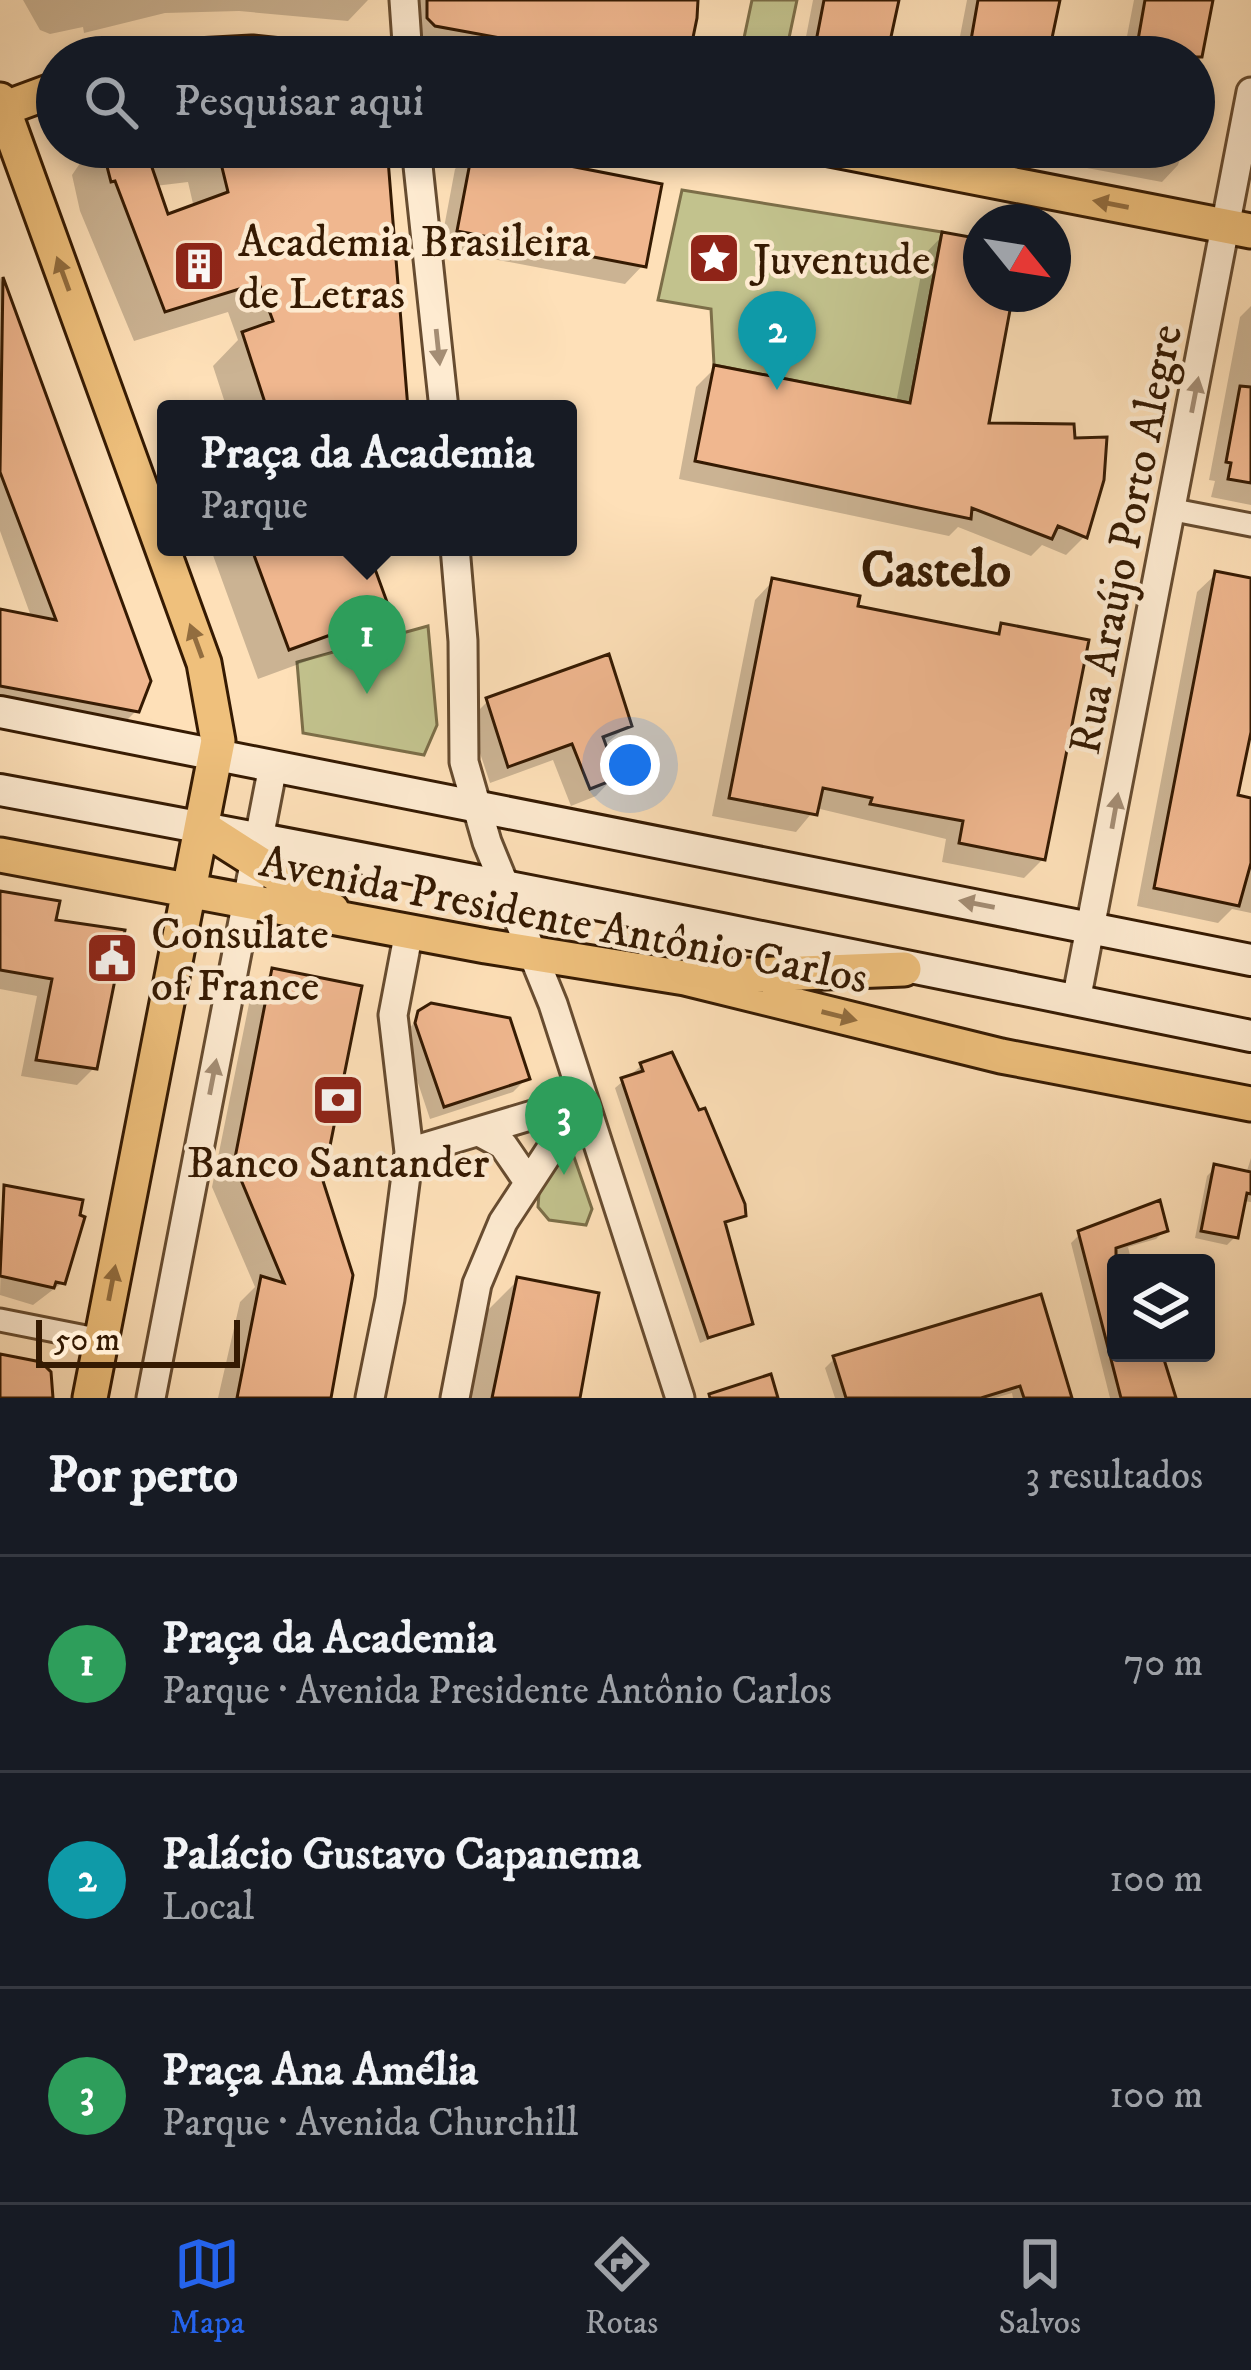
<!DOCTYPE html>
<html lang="pt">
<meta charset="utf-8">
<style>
body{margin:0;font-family:"IM FELL DW Pica",serif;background:#242831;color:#f1f3f6}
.controls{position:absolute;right:36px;bottom:36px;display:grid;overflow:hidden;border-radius:12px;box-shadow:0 6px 18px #0003}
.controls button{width:108px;height:108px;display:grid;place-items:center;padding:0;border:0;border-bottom:3px solid #363941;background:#171b24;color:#f1f3f6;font:60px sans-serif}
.compass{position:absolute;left:963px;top:204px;width:108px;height:108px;border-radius:50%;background:#171b24;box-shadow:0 6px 18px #0003;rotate:120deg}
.scale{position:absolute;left:36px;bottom:30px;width:204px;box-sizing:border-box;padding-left:12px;border:6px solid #351a02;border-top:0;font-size:33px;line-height:42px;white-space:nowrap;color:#351a02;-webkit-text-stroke:9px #feebd1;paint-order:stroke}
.you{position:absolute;left:630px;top:765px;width:42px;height:42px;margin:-30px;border:9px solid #fff;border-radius:50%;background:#1a73e8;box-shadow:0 0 0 18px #1a73e833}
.badge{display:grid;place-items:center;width:78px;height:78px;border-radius:50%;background:#2563eb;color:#fff;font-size:39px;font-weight:700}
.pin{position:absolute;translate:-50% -99px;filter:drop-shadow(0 3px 6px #0008)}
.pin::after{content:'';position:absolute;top:63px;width:42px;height:36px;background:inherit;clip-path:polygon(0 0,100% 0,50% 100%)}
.popup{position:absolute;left:157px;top:400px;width:420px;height:156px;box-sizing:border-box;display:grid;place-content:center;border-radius:12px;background:#171b24;filter:drop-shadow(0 3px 9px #0005);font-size:39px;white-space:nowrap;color:#9ea1a6}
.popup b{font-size:45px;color:#f1f3f6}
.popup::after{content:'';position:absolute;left:50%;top:100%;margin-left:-24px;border:24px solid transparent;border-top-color:#171b24}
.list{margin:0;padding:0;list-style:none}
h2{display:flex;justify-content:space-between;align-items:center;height:156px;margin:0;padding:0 48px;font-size:51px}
h2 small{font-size:39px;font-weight:400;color:#9ea1a6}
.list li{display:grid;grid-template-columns:78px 1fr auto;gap:36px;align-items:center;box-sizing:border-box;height:216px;padding:0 48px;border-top:3px solid #363941}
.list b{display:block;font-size:45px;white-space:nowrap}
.list p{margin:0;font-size:39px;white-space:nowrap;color:#9ea1a6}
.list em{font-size:39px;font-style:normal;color:#9ea1a6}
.icon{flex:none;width:66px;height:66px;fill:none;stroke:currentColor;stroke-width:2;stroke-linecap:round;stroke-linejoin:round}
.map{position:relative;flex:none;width:1251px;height:1398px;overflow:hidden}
.search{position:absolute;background:#171b24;box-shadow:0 6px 18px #0003;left:36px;right:36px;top:36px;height:132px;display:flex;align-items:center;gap:30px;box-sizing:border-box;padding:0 42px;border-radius:66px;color:#9ea1a6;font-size:45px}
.sheet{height:804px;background:#171b24}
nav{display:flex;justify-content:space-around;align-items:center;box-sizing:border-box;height:168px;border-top:3px solid #363941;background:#171b24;font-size:33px;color:#9ea1a6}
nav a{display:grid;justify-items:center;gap:6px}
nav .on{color:#2563eb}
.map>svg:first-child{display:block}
.green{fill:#c2c28d;stroke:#7c6e48;stroke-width:3}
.shadow{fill:#0003;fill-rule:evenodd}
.building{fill:#f0b78f;stroke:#351a02;stroke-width:3}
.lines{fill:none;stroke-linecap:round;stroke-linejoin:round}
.minor-casing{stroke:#674c30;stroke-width:27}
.tertiary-casing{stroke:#674c30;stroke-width:33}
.secondary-casing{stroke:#351a02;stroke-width:36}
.primary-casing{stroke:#351a02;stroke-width:39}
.minor{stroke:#feebd1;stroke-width:21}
.tertiary{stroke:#feebd1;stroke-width:27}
.secondary{stroke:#feebd1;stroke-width:30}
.primary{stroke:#efc07c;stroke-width:33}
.oneway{fill:#926d3f}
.oneway2{fill:#a48d74}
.labels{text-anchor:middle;stroke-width:9;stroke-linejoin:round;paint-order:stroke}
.poi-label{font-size:45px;fill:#351a02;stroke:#feebd1;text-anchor:start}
.street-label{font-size:45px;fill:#351a02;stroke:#feebd1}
.quarter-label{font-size:51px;font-weight:bold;fill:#351a02;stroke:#feebd1}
</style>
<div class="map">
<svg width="1251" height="1398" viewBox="0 0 1251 1398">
<rect width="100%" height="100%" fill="#fee0b8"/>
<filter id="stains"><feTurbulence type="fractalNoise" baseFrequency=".00167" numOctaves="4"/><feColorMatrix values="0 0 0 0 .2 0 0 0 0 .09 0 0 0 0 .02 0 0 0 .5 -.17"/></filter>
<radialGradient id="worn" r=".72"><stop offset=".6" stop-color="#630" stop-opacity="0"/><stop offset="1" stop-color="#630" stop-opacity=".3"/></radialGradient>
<path class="green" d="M752 0H797L785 57H740Z
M682 190 942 232 910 403 714 365 711 309 658 300Z
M428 626 437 725 424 755 303 733 297 662Z
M562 1153 574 1157 592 1209 586 1225 549 1220 538 1207 539 1193Z"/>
<path class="shadow" d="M23 0H368L348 21 239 11 165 13 84 33 83 27 50 34 40 30Z
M410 0H584L586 53 508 57 419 41Z
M813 0H896L888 40 940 57H802Z
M967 0H1057L1045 57H956Z
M1134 0H1210L1194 93V57H1123Z
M91 147H370L406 409H227L213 366 238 340 228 312 134 341 80 211 72 175ZM188 182 194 208 166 218 155 186Z
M975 147H1184L1178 165 1162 182Z
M474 150 643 265 625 284 440 249 455 169Z
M943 235 981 242V294H1010L985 426 1094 511 1084 537 1066 555 1042 545 1031 556 958 527 949 536 679 479 696 387 715 368 896 403 925 254Z
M0 277 147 681 136 711 117 730 0 706V612L32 619 0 531Z
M1251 306V505L1211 497 1215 481 1209 480 1240 317Z
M210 547H364L387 612 356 643 258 679Z
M1216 574 1251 581V716L1235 798 1251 801V913L1232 909 1218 923 1137 906 1197 592Z
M773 581 855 608 993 636 1002 626 1043 859 1024 878 942 862 946 839 816 808 796 832 712 816 755 600Z
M488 701 629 725 603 746 614 777 596 796 571 806 553 760 490 783 469 720Z
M0 891 47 899 94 1068 77 1085 21 1076 37 996 0 989Z
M273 971 320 1181 330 1398H218L240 1302 255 1287 212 1187 251 994Z
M420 1014 527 1078 513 1092 430 1119 403 1038Z
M642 1065 743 1215 723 1226 750 1323 700 1343 615 1088Z
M1251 1158V1202L1242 1201 1235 1237 1227 1245 1195 1238 1207 1176 1215 1168 1246 1174Z
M3 1187 79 1202 63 1282 33 1305 0 1295Z
M1165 1230 1156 1239 1128 1247 1132 1263H1116V1353H1159L1173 1398H1110L1071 1243 1080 1234Z
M518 1280 575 1398H467L484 1314Z
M1039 1298 1070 1398H1013L1012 1393 995 1398H835L825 1368 834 1359Z"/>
<path class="building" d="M427 0H698L697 18 689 57H604L435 26 427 18Z
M824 0H899L891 37 938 48 937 57H813Z
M978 0H1060L1048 57H968Z
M1145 0H1213L1202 57H1135Z
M102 147H145L168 214 228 192 217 147H387L408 409H267L242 332 273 321 259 283 165 312 115 181 111 182Z
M473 147 662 184 646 267 457 231Z
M942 232 981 239V294H1013L989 423 1074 424 1075 438 1107 437 1104 480 1087 538 1058 526 1052 539 972 508 971 519 695 461 714 365 910 403Z
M3 277 151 681 139 712 0 686V609L56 620 0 472Z
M1240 386 1251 387V483L1228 479 1231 463 1226 462Z
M251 547H367L391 613 289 650Z
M1215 571 1251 578V732L1238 795 1251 798V863L1239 906 1154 888Z
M772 578 860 596 858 606 999 634 1001 623 1089 640 1045 860 959 843 963 821 870 804 872 798 823 788 817 815 729 798Z
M609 654 632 726 603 737 618 778 590 789 572 744 508 767 486 698Z
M0 891 60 901 56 920 125 930 97 1069 36 1060 52 979 0 970Z
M272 968 362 986 323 1181 353 1275 331 1398H237L261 1276 284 1283 234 1163Z
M431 1003 510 1018 530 1079 444 1107 415 1023 418 1011Z
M672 1052 699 1110 705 1108 745 1204 746 1216 725 1222 753 1324 708 1338 621 1078 643 1071 640 1063Z
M1214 1164 1251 1172V1194L1247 1193 1238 1238 1201 1231Z
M4 1185 83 1200 80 1215 85 1217 65 1284 56 1282 54 1288 0 1276Z
M1160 1200 1168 1231 1116 1248V1353H1162L1176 1398H1121L1078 1231Z
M517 1277 599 1293 580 1398H492Z
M1041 1294 1072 1398H1024L1020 1386 981 1398H846L833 1356Z
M0 1354 41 1362 51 1372 53 1398H0Z
M771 1374 778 1398H710L709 1394Z"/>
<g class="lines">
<g class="minor-casing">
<path id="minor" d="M1174 510 1251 525
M0 1320 101 1340"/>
</g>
<g class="tertiary-casing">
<path id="tertiary" d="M404 0 408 57
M416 147 444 409
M455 547 463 641 464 762 487 842 553 1004 680 1398
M1076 1001 1251 92
M479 1132 503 1145 527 1180
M409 1152 583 1100
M151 1398 273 766
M370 1398 390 1299 409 1152 393 1015 409 931
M455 1398 477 1284 503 1222 583 1100"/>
</g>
<g class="secondary-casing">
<path id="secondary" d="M0 712 1251 960
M0 790C418 867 834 951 1251 1036"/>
</g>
<g class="primary-casing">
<path id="primary" d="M177 57 252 53 290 57
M0 100 204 663 218 741 90 1398
M0 110 57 89
M820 147 1251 231
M202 827 332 910
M0 855 486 946 685 978 1001 1056 1251 1104
M723 976 904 969"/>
</g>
<use href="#minor" class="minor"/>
<use href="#tertiary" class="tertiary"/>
<use href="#secondary" class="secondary"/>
<use href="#primary" class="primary"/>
</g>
<defs><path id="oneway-solid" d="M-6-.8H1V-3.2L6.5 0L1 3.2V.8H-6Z" transform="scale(3)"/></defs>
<g class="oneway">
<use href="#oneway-solid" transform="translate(1111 204) rotate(-169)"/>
<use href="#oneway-solid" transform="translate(63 274) rotate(-110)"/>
<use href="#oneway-solid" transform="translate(196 641) rotate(-110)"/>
<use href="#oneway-solid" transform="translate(839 1016) rotate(14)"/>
<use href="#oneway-solid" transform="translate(112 1283) rotate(-79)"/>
</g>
<g class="oneway2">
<use href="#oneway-solid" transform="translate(438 347) rotate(84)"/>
<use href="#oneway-solid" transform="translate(1195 395) rotate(-79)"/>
<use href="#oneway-solid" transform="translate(1115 811) rotate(-80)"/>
<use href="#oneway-solid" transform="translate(977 904) rotate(-169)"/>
<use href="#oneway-solid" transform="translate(213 1077) rotate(-79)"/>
</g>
<defs>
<g id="sight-square" transform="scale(2.7)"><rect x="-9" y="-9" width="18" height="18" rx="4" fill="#8f2418" stroke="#feebd1"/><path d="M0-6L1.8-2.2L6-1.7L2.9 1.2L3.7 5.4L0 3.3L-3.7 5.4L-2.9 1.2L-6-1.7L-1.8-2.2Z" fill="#fff"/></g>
<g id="building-square" transform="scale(2.7)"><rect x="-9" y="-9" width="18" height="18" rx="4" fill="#8f2418" stroke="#feebd1"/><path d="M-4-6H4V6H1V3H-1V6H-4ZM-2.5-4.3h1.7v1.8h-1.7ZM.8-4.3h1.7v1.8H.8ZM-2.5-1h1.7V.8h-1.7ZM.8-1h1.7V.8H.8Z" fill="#fff"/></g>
<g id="civic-square" transform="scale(2.7)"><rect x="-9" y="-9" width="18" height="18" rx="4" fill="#8f2418" stroke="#feebd1"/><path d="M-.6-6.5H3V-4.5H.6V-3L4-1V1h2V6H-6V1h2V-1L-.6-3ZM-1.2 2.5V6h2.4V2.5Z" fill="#fff"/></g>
<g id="bank-square" transform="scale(2.7)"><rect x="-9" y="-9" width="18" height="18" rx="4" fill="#8f2418" stroke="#feebd1"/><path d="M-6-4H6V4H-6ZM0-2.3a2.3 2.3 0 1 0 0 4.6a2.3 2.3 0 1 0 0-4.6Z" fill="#fff"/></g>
</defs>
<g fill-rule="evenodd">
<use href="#sight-square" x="714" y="258"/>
<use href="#building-square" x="199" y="266"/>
<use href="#civic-square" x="112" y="958"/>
<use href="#bank-square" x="338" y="1100"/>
</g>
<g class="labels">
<g class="poi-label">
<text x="238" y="256">Academia Brasileira<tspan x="238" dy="52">de Letras</tspan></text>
<text x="753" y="274">Juventude</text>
<text x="151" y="948">Consulate<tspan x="151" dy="52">of France</tspan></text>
<text x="338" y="1177" text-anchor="middle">Banco Santander</text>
</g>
<g class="street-label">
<text transform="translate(1124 539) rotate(-79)" y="16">Rua Araújo Porto Alegre</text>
<text transform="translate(564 918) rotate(11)" y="16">Avenida Presidente Antônio Carlos</text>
</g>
<g class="quarter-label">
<text x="936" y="586">Castelo</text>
</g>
</g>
<rect width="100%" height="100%" filter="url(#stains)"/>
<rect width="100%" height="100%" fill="url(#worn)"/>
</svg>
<div class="controls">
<button><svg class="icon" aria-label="layers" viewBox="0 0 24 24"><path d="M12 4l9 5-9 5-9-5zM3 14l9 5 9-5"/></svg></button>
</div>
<svg class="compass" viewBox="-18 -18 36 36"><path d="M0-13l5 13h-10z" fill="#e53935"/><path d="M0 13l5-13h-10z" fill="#9ea1a6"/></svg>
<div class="scale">50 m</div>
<div class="you"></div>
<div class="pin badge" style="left:367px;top:694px;background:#2e9e5b">1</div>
<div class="popup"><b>Praça da Academia</b>Parque</div>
<div class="pin badge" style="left:777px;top:390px;background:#0f9aa8">2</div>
<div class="pin badge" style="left:564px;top:1175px;background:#2e9e5b">3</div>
<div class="search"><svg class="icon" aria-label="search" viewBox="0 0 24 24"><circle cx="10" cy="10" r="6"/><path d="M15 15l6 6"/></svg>Pesquisar aqui</div>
</div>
<section class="sheet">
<h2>Por perto<small>3 resultados</small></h2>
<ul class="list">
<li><span class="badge" style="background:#2e9e5b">1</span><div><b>Praça da Academia</b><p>Parque · Avenida Presidente Antônio Carlos</p></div><em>70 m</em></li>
<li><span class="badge" style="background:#0f9aa8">2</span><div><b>Palácio Gustavo Capanema</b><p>Local</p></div><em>100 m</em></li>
<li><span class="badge" style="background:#2e9e5b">3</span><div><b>Praça Ana Amélia</b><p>Parque · Avenida Churchill</p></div><em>100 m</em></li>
</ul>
</section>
<nav>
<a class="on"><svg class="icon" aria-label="map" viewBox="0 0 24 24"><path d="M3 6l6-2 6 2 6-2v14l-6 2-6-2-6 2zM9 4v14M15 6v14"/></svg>Mapa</a>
<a><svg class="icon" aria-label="directions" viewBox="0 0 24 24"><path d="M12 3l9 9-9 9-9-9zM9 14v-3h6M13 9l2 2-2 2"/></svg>Rotas</a>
<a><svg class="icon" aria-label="saved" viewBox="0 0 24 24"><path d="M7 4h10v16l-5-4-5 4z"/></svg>Salvos</a>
</nav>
